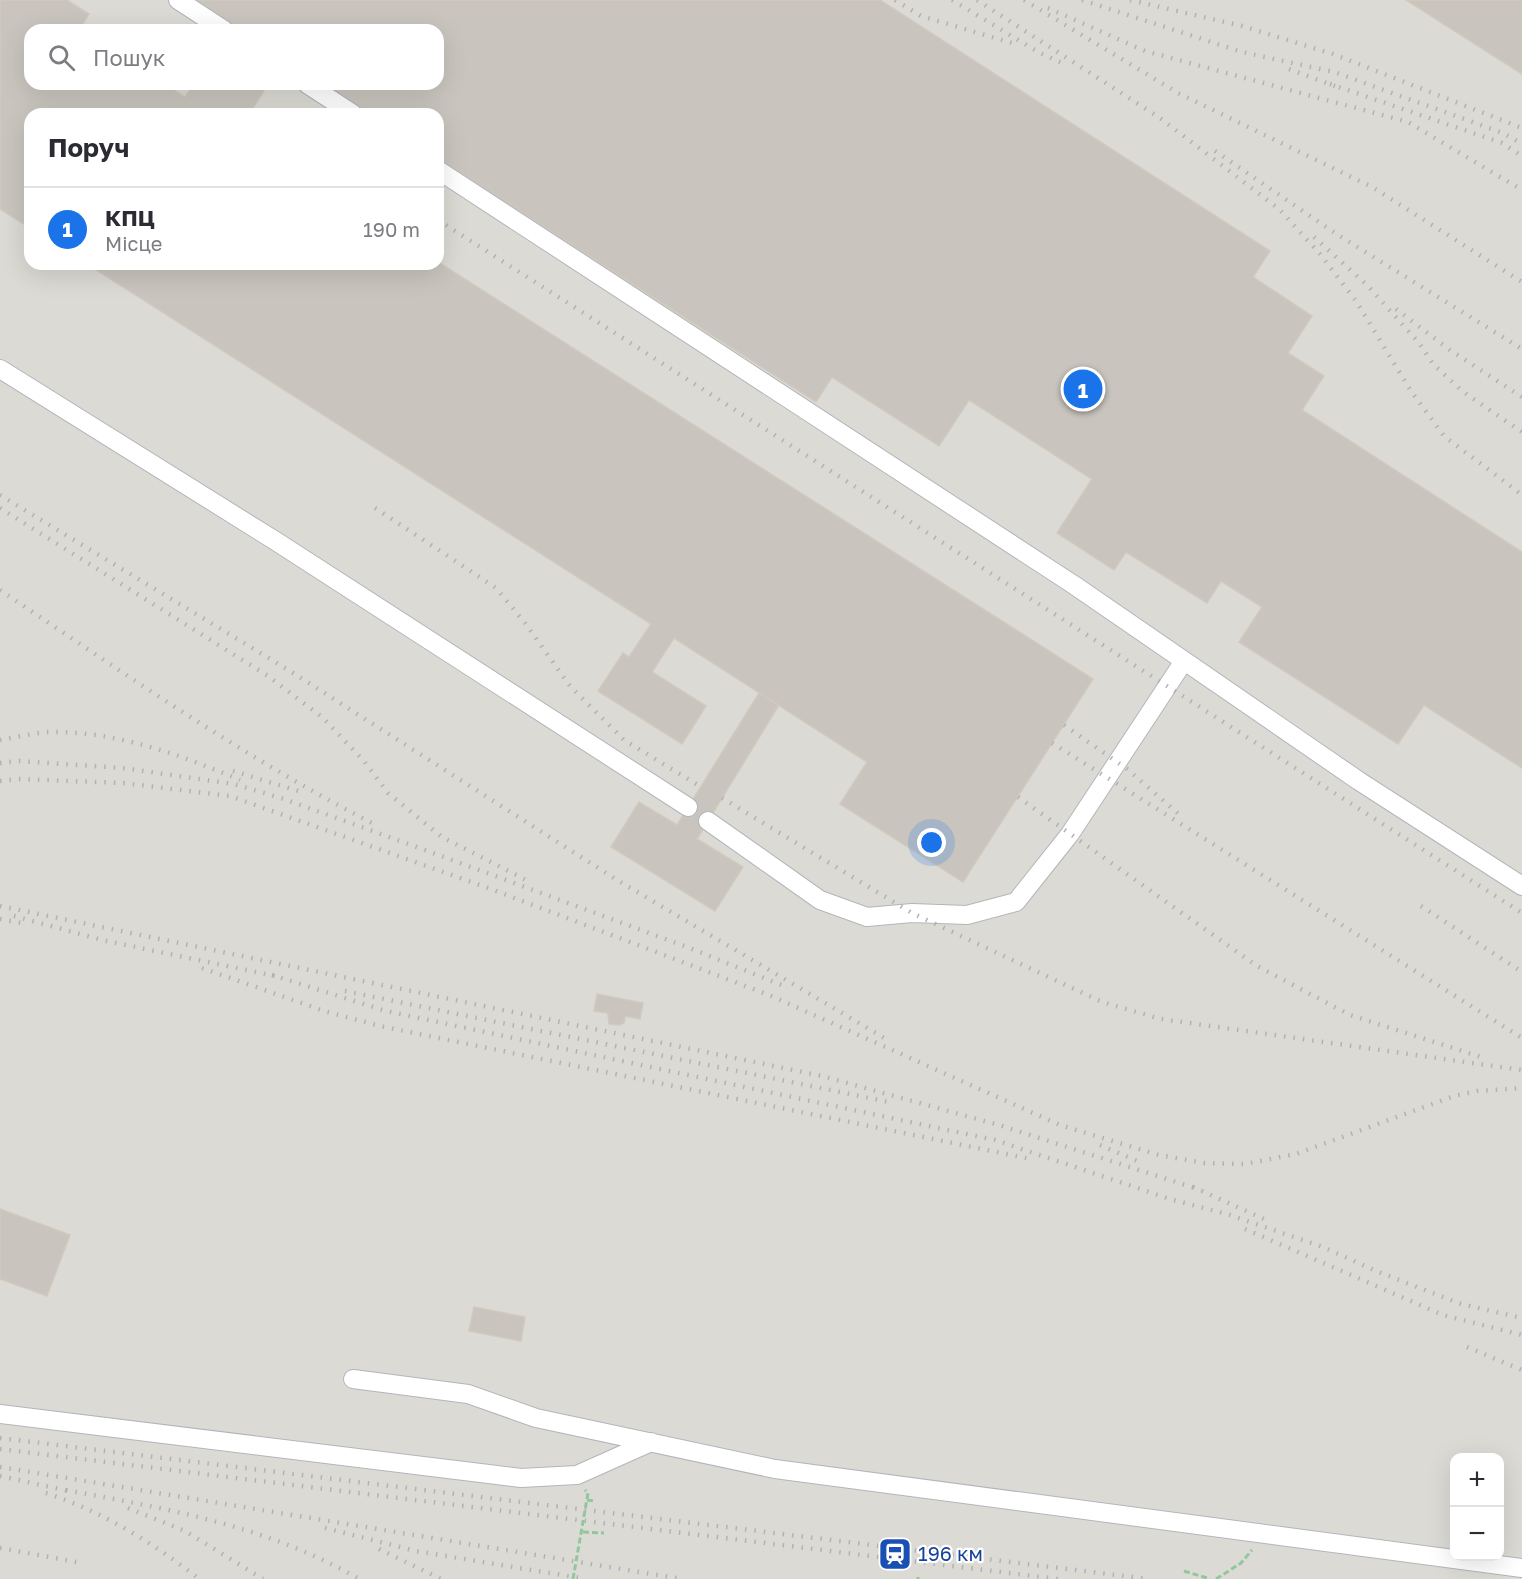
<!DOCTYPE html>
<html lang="uk">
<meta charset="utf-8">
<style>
body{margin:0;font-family:"Golos Text",sans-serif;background:#f7f7f7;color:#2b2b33}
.controls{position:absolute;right:18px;bottom:18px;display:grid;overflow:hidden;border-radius:12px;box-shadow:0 6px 24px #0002}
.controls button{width:54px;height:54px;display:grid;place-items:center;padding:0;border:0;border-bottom:2px solid #e1e1e2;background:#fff;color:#2b2b33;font:30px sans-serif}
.you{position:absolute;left:932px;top:843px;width:21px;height:21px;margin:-15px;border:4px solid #fff;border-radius:50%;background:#1a73e8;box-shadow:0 0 0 9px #1a73e833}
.badge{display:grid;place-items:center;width:39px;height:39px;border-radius:50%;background:#1a73e8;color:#fff;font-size:20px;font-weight:700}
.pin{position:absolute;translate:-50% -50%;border:3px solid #fff;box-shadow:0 2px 6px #0006}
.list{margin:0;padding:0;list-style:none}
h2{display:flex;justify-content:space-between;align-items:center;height:78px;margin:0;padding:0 24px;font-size:26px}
h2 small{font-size:20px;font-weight:400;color:#7c7c81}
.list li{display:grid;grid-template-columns:39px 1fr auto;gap:18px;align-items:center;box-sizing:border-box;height:84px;padding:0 24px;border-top:2px solid #e1e1e2}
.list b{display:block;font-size:22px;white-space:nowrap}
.list p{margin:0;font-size:20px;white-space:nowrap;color:#7c7c81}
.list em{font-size:20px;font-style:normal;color:#7c7c81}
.icon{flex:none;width:33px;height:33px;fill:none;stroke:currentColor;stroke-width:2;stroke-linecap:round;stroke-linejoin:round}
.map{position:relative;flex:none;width:1522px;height:1579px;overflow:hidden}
.search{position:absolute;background:#fff;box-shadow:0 6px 24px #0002;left:24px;top:24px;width:420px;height:66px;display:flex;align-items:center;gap:15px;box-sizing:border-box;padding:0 21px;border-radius:18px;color:#7c7c81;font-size:22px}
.panel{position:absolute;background:#fff;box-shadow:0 6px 24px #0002;left:24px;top:108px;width:420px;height:162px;border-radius:18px}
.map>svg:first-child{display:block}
.industrial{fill:#dcdad4;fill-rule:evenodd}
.building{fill:#c9c5be;stroke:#d1c9bd;stroke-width:1.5}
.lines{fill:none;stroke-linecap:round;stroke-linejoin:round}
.minor-tunnel{stroke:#c7c5c0;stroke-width:18;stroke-dasharray:18 9;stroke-linecap:butt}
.minor-casing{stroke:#b2b6bb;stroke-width:20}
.path{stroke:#92c79e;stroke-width:3;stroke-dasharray:6 3;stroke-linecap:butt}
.minor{stroke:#fff;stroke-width:18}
.rail{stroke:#b1b2b2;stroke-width:4.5;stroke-dasharray:1.5 8;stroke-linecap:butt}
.labels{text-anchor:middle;stroke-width:4.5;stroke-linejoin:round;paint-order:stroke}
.transit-label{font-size:20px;fill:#164399;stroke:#fff;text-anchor:start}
</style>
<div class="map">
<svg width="1522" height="1579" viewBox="0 0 1522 1579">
<rect width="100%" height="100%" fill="#ece8df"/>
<path class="industrial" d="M0 0H1522V1579H0ZM30 30H438V84H30ZM30 114H438V264H30ZM1454 1458H1500V1556H1454Z"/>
<path class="building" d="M0 0H67L89 14 79 30H30V84H164L185 97 194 84H253L264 91 249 114H30V228L0 209Z
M191 0H880L1270 251 1253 277 1312 316 1288 353 1324 376 1302 410 1522 552V768L1424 705 1398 744 1239 642 1262 607 1221 581 1207 603 1126 552 1114 570 1057 533 1092 479 969 400 939 446 832 377 816 402 438 159V114H368L321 84H438V30H237Z
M1406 0H1522V74Z
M438 262 1093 679 963 882 840 804 867 762 674 638 652 672 706 706 682 744 598 691 623 653 629 657 651 624 87 264H438Z
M759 693 779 705 697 839 743 867 715 911 611 847 639 802 677 825Z
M597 994 643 1003 640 1019 625 1016 624 1023 619 1025 609 1024 608 1013 594 1011Z
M0 1209 70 1235 47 1296 0 1279Z
M474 1307 525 1317 521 1341 469 1331Z"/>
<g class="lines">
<path class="minor-tunnel" d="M688 807 708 821"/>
<g class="minor-casing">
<path id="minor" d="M178 0 224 30
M307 84 353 114
M438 170 1074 585 1359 781 1522 886
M0 369 274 540 688 807
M708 821 820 900 867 917 912 913 967 915 1016 902 1070 834 1184 661
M353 1379 468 1394 536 1418 775 1469 1522 1568
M0 1414 521 1478 577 1475 651 1442"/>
</g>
<path class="path" d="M587 1500 596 1501
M583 1532 604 1533
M1184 1571 1210 1579
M573 1579 588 1493 585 1490
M918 1579V1577
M1216 1579 1241 1563 1252 1550"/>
<use href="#minor" class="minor"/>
<path class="rail" d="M895 0 921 16 1012 43
M952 0 1040 53 1064 64
M977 0 1160 118 1279 209 1320 254 1356 301 1411 391 1444 436 1522 495
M1024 0 1178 93 1372 187 1522 282
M1082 0 1242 52 1334 72 1503 133 1522 144
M1130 0 1242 26 1333 54 1522 128
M1048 8 1145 51 1408 122 1522 190
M1289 69 1337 87
M1330 84 1502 143 1522 156
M1215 151 1338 235 1522 349
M438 220 1522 913
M1314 237 1368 286 1419 343 1433 364 1462 391 1522 432
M1396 309 1450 350 1522 397
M0 495 290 671 617 880 886 1039
M0 508 268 676 322 717 364 761 388 793 442 837 528 881
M375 508 496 588 525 623 570 686 624 740 701 787
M0 590C122 672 243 757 374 824
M1064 725 1127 769 1181 816
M0 740C16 737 34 733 50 732 116 731 181 755 240 780
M1052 743 1522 1038
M0 763 19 761 123 768 234 784 284 799 425 850 687 947 784 986
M233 771 305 793
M0 781 18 779 123 783 230 796 491 889 769 995 1060 1125 1159 1155 1204 1163 1245 1164 1296 1154 1454 1096 1477 1091 1522 1088
M1018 797 1257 966 1350 1015 1481 1057
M722 798 912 913 1102 1002 1161 1019 1522 1070
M0 906 822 1076 999 1125 1201 1190
M1421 906 1522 972
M14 916 102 940 280 977
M0 919 22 923
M202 968 324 1011 380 1026 1031 1159
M272 975 386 1011 995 1140 1173 1200 1227 1214 1323 1247 1376 1271 1461 1304 1522 1318
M345 991 894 1103
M1100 1145 1142 1163
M1193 1187 1264 1219
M1245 1229 1443 1315 1522 1335
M1467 1347 1522 1370
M0 1438 1149 1579
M0 1449 1058 1579
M0 1467 682 1579
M0 1476 73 1492
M66 1490C168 1509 268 1526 359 1579
M46 1493C103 1512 152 1542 199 1579
M128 1508 185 1531 263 1579
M325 1528 416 1551 586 1579
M0 1548 82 1563
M379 1549 441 1579"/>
</g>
<defs>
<g id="station-square" transform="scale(1.725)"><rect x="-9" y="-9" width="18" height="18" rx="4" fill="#1a4fb4" stroke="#fff"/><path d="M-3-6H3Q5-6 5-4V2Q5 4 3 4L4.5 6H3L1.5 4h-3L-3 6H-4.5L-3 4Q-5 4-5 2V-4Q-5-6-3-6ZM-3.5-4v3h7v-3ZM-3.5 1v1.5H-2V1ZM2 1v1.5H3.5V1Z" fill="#fff"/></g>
</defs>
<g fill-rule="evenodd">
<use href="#station-square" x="895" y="1554"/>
</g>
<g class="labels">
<g class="transit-label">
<text x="918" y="1561">196 км</text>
</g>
</g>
</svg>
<div class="controls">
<button>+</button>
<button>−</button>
</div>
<div class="you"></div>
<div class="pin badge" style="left:1083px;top:389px">1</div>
<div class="search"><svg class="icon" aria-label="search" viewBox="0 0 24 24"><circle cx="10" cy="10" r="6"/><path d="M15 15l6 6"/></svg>Пошук</div>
<section class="panel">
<h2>Поруч<small></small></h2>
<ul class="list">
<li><span class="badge">1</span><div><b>КПЦ</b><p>Місце</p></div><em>190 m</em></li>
</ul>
</section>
</div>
